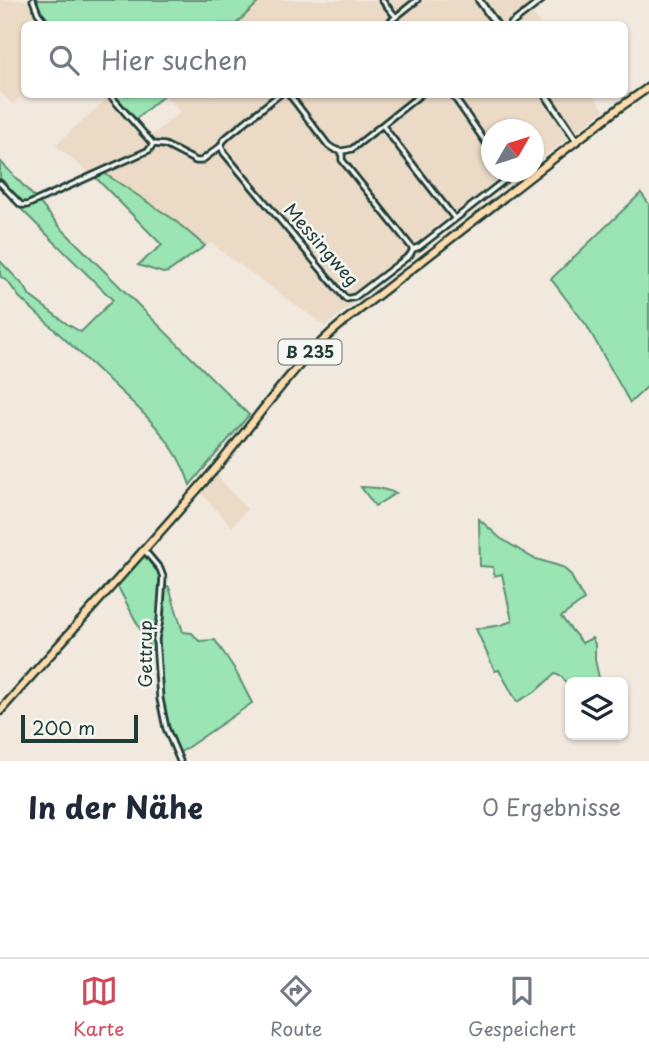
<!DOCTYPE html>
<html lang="de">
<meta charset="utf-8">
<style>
body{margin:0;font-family:"Playpen Sans",sans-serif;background:#f2f2f3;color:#1f2937}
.controls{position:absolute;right:21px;bottom:21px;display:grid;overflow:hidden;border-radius:10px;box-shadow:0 2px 5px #0004}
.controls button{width:63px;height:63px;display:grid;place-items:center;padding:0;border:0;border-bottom:2px solid #e0e1e3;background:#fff;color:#1f2937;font:35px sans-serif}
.compass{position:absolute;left:481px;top:119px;width:63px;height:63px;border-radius:50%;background:#fff;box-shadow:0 2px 5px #0004;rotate:51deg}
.scale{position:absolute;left:21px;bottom:18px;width:117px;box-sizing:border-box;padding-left:7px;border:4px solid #1f3d34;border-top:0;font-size:19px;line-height:24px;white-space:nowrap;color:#1f3d34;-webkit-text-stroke:5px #f6f6f2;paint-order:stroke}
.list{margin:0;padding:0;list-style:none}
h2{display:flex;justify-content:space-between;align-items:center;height:91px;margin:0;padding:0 28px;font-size:30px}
h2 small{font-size:23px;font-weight:400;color:#747a83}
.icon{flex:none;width:38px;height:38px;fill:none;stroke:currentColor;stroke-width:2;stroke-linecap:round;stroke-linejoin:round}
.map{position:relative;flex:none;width:649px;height:761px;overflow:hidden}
.search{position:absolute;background:#fff;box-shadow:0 2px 5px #0004;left:21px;right:21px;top:21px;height:77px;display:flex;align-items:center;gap:18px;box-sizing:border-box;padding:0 24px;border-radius:10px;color:#747a83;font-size:26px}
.sheet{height:196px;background:#fff}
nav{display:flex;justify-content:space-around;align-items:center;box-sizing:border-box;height:98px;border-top:2px solid #e0e1e3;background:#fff;font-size:19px;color:#747a83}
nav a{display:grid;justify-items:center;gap:4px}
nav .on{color:#d1495b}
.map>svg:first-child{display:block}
.built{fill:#ebdac6}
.green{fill:#9be4b3;stroke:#5d9074;stroke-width:2}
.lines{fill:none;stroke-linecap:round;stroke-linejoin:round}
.minor-casing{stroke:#1f3d34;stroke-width:9}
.tertiary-casing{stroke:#1f3d34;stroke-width:10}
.primary-casing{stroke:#1f3d34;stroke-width:11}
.minor{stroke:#f6f6f2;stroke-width:3.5}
.tertiary{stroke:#f6f6f2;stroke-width:4.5}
.primary{stroke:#fedbac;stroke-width:6}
.labels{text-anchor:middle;stroke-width:5;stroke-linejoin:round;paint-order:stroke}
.shield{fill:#f6f6f2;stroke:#60746d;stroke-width:2}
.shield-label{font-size:16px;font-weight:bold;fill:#1f3d34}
.street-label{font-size:18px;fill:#1f3d34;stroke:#f6f6f2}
</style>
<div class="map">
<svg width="649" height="761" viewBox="0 0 649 761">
<rect width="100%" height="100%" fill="#f1e9de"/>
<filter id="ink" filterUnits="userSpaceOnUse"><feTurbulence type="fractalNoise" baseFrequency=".0143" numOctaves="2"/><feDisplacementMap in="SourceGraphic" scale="14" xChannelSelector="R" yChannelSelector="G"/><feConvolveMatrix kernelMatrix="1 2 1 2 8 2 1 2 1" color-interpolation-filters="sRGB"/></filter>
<g filter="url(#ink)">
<path class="built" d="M0 0H29L35 16 43 24H24V94L13 104 0 92Z
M261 0H537L528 8 540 24H236Z
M592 94 604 110 534 164V130H491V172H524L325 326 222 252 212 243 205 246 173 219 101 171 92 175 55 145 108 98 146 140 180 112 165 95Z
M215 473 247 509 232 527 199 491Z"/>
<path class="green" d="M36 0H261L236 24H52L38 10Z
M114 95H164L136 119Z
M0 161 36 199 22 203 0 181Z
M104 173 173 219 205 246 168 272 163 273 138 265 162 245 95 177Z
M641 193 649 204V385L630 403 587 326 551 279Z
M13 199 21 206 28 207 39 202 60 227 249 415 190 485C175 437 135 405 100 372 73 347 47 322 20 298L8 282 0 276V261L25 287 30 296 67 324 81 332 113 300 12 200Z
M361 487 379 488 396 493 375 506Z
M479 519 500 538 533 558 562 567 570 574 584 600 561 617 582 643 592 638 595 644V660L600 682H570V690L562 677 555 674 536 691 517 702 499 670 495 671 476 629 501 625 512 621 502 574 494 576 493 567 480 566Z
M145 555H148L161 573 162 583 155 641 156 653 150 648 117 585Z
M165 585 169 587 183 632 192 633 199 641 215 640 234 668 252 703 178 754 164 710 159 640Z"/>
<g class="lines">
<g class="minor-casing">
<path id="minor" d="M33 0 38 13 47 24
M382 0 396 17
M387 24 417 0
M511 24 542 0
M109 94 153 144
M289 94 328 145C337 152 341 152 352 149L421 94
M452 94 491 150
M383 126 455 219 506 179 508 176 507 172
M153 144 165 145 196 161H201L221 146 223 141 228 136 280 94
M221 146 224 153 346 299 355 297 410 255 413 249 419 247 455 219
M342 152V160L413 249
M0 183 21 205H27L149 150 153 144
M145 551 160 569 163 577 160 620 156 639 160 699 166 728 180 761"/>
</g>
<g class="tertiary-casing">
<path id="tertiary" d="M479 0 496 24
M545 94 577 141"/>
</g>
<g class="primary-casing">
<path id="primary" d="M0 711C72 630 145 550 216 468 258 418 295 361 346 320L619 108 649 87"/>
</g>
<use href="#minor" class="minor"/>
<use href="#tertiary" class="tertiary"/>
<use href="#primary" class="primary"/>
</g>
</g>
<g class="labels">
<rect class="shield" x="278.5" y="339.5" width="63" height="25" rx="5"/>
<g class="shield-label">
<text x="310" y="358">B 235</text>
</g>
<g class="street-label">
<text transform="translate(321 245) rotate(49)" y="6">Messingweg</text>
<text transform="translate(146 654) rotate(-90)" y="6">Gettrup</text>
</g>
</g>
</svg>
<div class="controls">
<button><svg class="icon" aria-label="layers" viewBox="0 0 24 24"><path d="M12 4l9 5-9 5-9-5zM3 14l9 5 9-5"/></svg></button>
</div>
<svg class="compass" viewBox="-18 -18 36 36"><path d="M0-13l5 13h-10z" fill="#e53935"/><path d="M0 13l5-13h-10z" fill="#747a83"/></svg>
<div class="scale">200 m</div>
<div class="search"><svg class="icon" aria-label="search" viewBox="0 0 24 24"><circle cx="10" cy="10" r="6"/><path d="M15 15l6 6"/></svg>Hier suchen</div>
</div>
<section class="sheet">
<h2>In der Nähe<small>0 Ergebnisse</small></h2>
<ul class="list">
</ul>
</section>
<nav>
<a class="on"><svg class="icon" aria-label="map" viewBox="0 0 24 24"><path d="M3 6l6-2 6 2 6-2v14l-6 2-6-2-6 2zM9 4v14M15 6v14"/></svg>Karte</a>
<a><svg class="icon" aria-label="directions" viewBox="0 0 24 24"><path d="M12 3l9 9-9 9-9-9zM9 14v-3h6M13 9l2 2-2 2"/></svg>Route</a>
<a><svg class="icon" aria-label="saved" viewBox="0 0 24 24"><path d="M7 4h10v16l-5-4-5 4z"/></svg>Gespeichert</a>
</nav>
